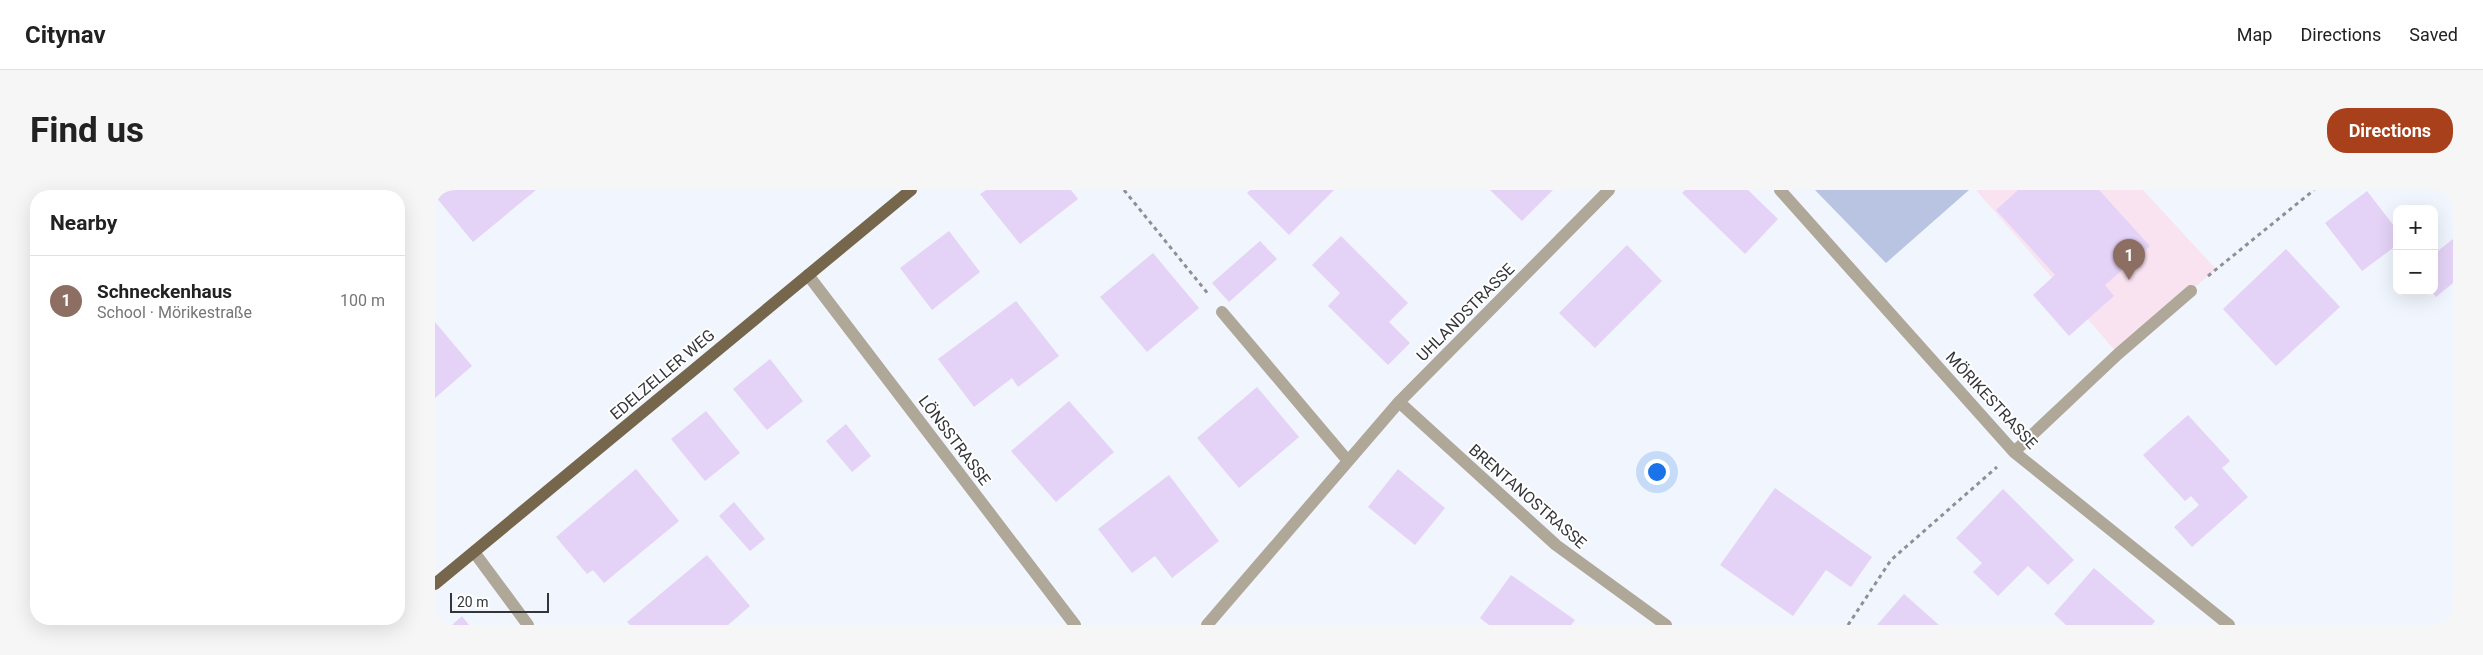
<!DOCTYPE html>
<meta charset="utf-8">
<style>
body{margin:0;font-family:Roboto,sans-serif;background:#f6f6f6;color:#222}
.controls{position:absolute;right:15px;top:15px;display:grid;overflow:hidden;border-radius:10px;box-shadow:0 5px 20px #0002}
.controls button{width:45px;height:45px;display:grid;place-items:center;padding:0;border:0;border-bottom:1px solid #e0e0e0;background:#fff;color:#222;font:25px sans-serif}
.scale{position:absolute;left:15px;bottom:12px;width:99px;box-sizing:border-box;padding-left:5px;border:2px solid #343539;border-top:0;font-size:14px;line-height:18px;white-space:nowrap;color:#343539;-webkit-text-stroke:4px #fff;paint-order:stroke}
.you{position:absolute;left:1221px;top:281px;width:18px;height:18px;margin:-12px;border:4px solid #fff;border-radius:50%;background:#1a73e8;box-shadow:0 0 0 8px #1a73e833}
.badge{display:grid;place-items:center;width:32px;height:32px;border-radius:50%;background:#a7401b;color:#fff;font-size:16px;font-weight:700}
.pin{position:absolute;translate:-50% -41px;filter:drop-shadow(0 1px 2px #0008)}
.pin::after{content:'';position:absolute;top:26px;width:18px;height:15px;background:inherit;clip-path:polygon(0 0,100% 0,50% 100%)}
.list{margin:0;padding:0;list-style:none}
h2{display:flex;justify-content:space-between;align-items:center;height:65px;margin:0;padding:0 20px;font-size:21px}
h2 small{font-size:16px;font-weight:400;color:#767676}
.list li{display:grid;grid-template-columns:32px 1fr auto;gap:15px;align-items:center;box-sizing:border-box;height:90px;padding:0 20px;border-top:1px solid #e0e0e0}
.list b{display:block;font-size:19px;white-space:nowrap}
.list p{margin:0;font-size:16px;white-space:nowrap;color:#767676}
.list em{font-size:16px;font-style:normal;color:#767676}
.map{position:relative;flex:none;width:2018px;height:435px;overflow:hidden;border-radius:20px}
header{display:flex;align-items:center;gap:30px;box-sizing:border-box;height:70px;padding:0 25px;background:#fff;border-bottom:1px solid #e0e0e0}
header strong{font-size:24px}
nav{display:flex;gap:28px;margin-inline-start:auto;font-size:18px}
.intro{display:flex;align-items:center;justify-content:space-between;box-sizing:border-box;height:120px;padding:0 30px}
h1{margin:0;font-size:35px}
.button{padding:12px 22px;border-radius:20px;background:#a7401b;color:#fff;font-size:18px;font-weight:700}
main{display:flex;gap:30px;padding:0 30px}
aside{flex:1;background:#fff;border-radius:20px;box-shadow:0 5px 20px #0002}
.map>svg:first-child{display:block}
.education{fill:#f9e3f1}
.green{fill:#b8c4e1}
.building{fill:#e4d3f6}
.lines{fill:none;stroke-linecap:round;stroke-linejoin:round}
.path{stroke:#8d9096;stroke-width:3;stroke-dasharray:4 4;stroke-linecap:butt}
.minor{stroke:#afa798;stroke-width:12}
.major{stroke:#75664c;stroke-width:12}
.labels{text-anchor:middle;stroke-width:4;stroke-linejoin:round;paint-order:stroke}
.street-label{font-size:16px;fill:#343539;stroke:#fff}
</style>
<header>
<strong>Citynav</strong>
<nav><a>Map</a><a>Directions</a><a>Saved</a></nav>
</header>
<div class="intro"><h1>Find us</h1><a class="button">Directions</a></div>
<main>
<aside>
<h2>Nearby<small></small></h2>
<ul class="list">
<li><span class="badge" style="background:#8d6e63">1</span><div><b>Schneckenhaus</b><p>School · Mörikestraße</p></div><em>100 m</em></li>
</ul>
</aside>
<div class="map">
<svg width="2018" height="435" viewBox="0 0 2018 435">
<rect width="100%" height="100%" fill="#f1f5fd"/>
<path class="education" d="M1541 0H1708L1781 79 1683 164Z"/>
<path class="green" d="M1380 0H1534L1451 73Z"/>
<path class="building" d="M0 0H101L38 52 0 6Z
M551 0H636L643 9 585 54 545 4Z
M815 0H899L854 45 812 3Z
M1055 0H1118L1087 31Z
M1250 0H1313L1343 29 1310 64 1247 3Z
M1583 0H1664L1715 56 1670 95 1679 106 1634 146 1598 105 1620 85 1561 20Z
M1932 1 1962 40V55L1927 81 1890 33Z
M514 41 545 82 497 120 465 78Z
M906 46 973 113 954 132 975 153 953 175 893 116 905 103 877 75Z
M2018 49V93L2001 107 1996 101H1999V64Z
M825 51 842 69 794 112 777 93Z
M1192 55 1227 91 1160 158 1124 123Z
M1851 59 1905 117 1841 176 1788 119Z
M718 63 764 118 712 162 665 107Z
M581 111 624 166 583 197 577 188 539 217 503 169Z
M0 132 37 176 0 208Z
M335 169 368 211 332 240 298 199Z
M822 197 864 247 804 298 762 248Z
M634 211 679 262 621 312 576 261Z
M271 221 305 263 270 291 236 249Z
M1753 225 1795 271 1787 278 1813 307 1757 357 1739 337 1764 315 1756 306 1750 311 1708 265Z
M411 234 436 266 417 282 391 251Z
M201 279 244 331 169 393 158 380 152 384 121 347Z
M963 279 1010 318 980 355 933 317Z
M734 285 784 351 737 388 720 366 697 383 663 339Z
M1340 298 1437 367 1416 397 1391 380 1358 426 1285 375Z
M1568 299 1639 370 1613 395 1593 376 1563 406 1538 382 1547 373 1521 348Z
M299 312 330 349 315 361 284 326Z
M272 365 315 416 293 435H195L192 432Z
M1659 378 1720 431 1717 435H1631L1619 424Z
M1076 385 1140 430 1136 435H1054L1045 428Z
M1469 404 1504 435H1442Z
M27 426 34 435H17Z"/>
<g class="lines">
<path class="path" d="M689 0 774 105
M1773 86 1879 0
M1413 435 1456 370 1562 277"/>
<path class="minor" d="M1345 0 1579 262 1794 435
M373 85 640 435
M787 122 913 271
M964 212 1121 355 1231 435
M1579 262 1683 164 1756 101
M39 362 93 435
M772 435 964 212 1174 0"/>
<path class="major" d="M0 394 476 0"/>
</g>
<g class="labels">
<g class="street-label">
<text transform="translate(1030 122) rotate(-45)" y="6">UHLANDSTRASSE</text>
<text transform="translate(227 184) rotate(-40)" y="6">EDELZELLER WEG</text>
<text transform="translate(1557 210) rotate(47)" y="6">MÖRIKESTRASSE</text>
<text transform="translate(520 250) rotate(53)" y="6">LÖNSSTRASSE</text>
<text transform="translate(1093 306) rotate(41)" y="6">BRENTANOSTRASSE</text>
</g>
</g>
</svg>
<div class="controls">
<button>+</button>
<button>−</button>
</div>
<div class="scale">20 m</div>
<div class="you"></div>
<div class="pin badge" style="left:1694px;top:90px;background:#8d6e63">1</div>
</div>
</main>
